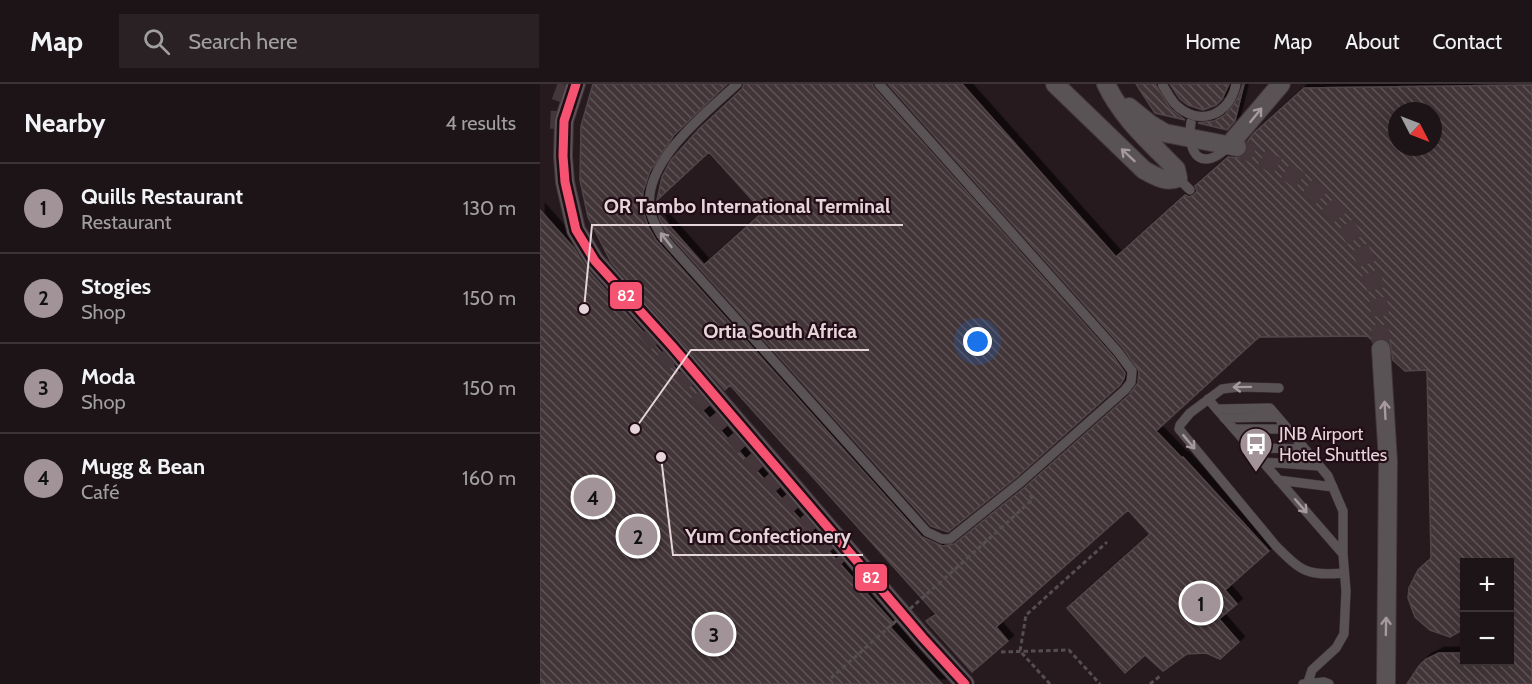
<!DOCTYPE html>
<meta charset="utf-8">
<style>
body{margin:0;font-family:Cabin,sans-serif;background:#2a2124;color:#f1f3f6}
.controls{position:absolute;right:18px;bottom:18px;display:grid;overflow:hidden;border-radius:0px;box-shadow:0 6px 24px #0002}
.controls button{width:54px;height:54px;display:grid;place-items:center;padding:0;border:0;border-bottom:2px solid #3b3336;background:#1d1417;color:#f1f3f6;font:30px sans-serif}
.compass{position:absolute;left:848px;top:18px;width:54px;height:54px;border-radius:50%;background:#1d1417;box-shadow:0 6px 24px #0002;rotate:132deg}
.you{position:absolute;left:438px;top:258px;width:21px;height:21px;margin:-15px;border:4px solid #fff;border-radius:50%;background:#1a73e8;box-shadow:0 0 0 9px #1a73e833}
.badge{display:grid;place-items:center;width:39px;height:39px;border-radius:50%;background:#a29398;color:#111;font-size:20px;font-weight:700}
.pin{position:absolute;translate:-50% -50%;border:3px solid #fff;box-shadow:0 2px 6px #0006}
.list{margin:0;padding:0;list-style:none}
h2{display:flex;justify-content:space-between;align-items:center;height:78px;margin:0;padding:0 24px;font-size:26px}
h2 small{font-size:20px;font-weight:400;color:#a09ea1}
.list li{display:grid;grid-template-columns:39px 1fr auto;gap:18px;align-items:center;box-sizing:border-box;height:90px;padding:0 24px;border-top:2px solid #3b3336}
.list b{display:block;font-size:22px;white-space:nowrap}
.list p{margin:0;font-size:20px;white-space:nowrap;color:#a09ea1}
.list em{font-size:20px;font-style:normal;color:#a09ea1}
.icon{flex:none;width:33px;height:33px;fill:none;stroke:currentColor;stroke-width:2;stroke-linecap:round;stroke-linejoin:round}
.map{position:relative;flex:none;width:992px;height:600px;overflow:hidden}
header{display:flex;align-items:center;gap:36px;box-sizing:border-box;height:84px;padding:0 30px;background:#1d1417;border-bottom:2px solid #3b3336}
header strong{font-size:28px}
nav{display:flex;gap:33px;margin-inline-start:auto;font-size:21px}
.search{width:420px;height:54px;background:#2a2124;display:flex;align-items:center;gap:15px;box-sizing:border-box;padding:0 21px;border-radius:0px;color:#a09ea1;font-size:22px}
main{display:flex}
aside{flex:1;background:#1d1417}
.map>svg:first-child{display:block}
.building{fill:url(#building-back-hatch);stroke:#514548;stroke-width:1.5;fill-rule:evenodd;filter:url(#shadow)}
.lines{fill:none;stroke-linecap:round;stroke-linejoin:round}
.street-tunnel{stroke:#44363b;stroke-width:18;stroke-dasharray:18 9;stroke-linecap:butt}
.lane-casing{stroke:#41353a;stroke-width:10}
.street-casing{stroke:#41353a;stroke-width:20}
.path{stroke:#544e51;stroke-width:3;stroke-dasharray:4.5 3;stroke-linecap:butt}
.lane{stroke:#595356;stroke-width:9}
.street{stroke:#595356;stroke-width:18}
.lane-bridge-casing{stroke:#41353a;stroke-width:10;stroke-linecap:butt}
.path-bridge{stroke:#544e51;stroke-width:3;stroke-dasharray:4.5 3;stroke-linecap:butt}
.lane-bridge{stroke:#595356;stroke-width:9}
.bus-1-casing{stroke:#220c15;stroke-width:14}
.bus-1{stroke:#f65372;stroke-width:9}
.oneway{stroke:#a69a9e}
.labels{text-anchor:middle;stroke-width:4.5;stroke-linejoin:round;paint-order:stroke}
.poi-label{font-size:18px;fill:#e5d4d9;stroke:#220c15;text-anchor:start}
.leader{fill:none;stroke:#e5d4d9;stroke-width:2}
.callout-dot{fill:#e5d4d9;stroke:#220c15;stroke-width:2}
.callout-label{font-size:20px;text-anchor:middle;font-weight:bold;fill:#e5d4d9;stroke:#220c15;stroke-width:4.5;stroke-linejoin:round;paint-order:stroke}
.line-badge{stroke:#220c15;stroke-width:2}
.badge-label{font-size:16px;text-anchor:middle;font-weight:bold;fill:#fff}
</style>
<header>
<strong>Map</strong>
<div class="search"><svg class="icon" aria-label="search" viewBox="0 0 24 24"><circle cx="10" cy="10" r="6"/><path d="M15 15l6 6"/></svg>Search here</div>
<nav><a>Home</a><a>Map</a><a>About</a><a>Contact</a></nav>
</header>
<main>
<aside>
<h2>Nearby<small>4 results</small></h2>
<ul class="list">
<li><span class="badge">1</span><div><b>Quills Restaurant</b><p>Restaurant</p></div><em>130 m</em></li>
<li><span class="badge">2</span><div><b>Stogies</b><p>Shop</p></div><em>150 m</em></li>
<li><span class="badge">3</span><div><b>Moda</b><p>Shop</p></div><em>150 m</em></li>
<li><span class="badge">4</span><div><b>Mugg &amp; Bean</b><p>Café</p></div><em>160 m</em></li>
</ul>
</aside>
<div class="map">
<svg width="992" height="600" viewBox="0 0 992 600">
<defs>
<pattern id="building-back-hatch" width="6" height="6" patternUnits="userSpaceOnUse" patternTransform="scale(1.5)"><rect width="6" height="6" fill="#433639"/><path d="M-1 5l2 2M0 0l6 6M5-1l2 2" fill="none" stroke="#5e5255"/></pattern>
<filter id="shadow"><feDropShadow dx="5.5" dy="-5.5" stdDeviation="0" flood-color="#0009"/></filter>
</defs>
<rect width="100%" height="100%" fill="#271a1f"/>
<path class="building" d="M53 0H187L134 51 110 87 103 108V127L108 142 116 156 382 453 402 462 414 460 485 403 589 311 598 299 599 287 583 264 348 0H422L576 173 645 111 649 113 654 111 657 107 655 102 688 73 700 74 705 71 708 65 707 58 714 49 764 4 992 1V600H867L879 582 886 575 899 569H924V578H969V478H924V545L910 553 890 546 875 533 868 514 869 504 878 486 891 474 887 286 865 287 853 276 850 258 841 254 833 257 827 252 719 253 616 347 642 374 643 373 729 467 685 506 697 520 679 535 699 558 680 575 666 569 647 570 623 587 605 571 585 589 527 524 610 450 588 426 456 543 468 557 432 588 386 537 396 530 190 301 185 306 71 178 48 133 40 96 41 42ZM857 27H893V63H857Z
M204 0H332L334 4 573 272 585 289 584 295 580 301 477 393 408 448 391 442 126 147 120 136 118 129 164 181 223 128 169 68 117 116 122 93 131 76 159 45 202 5Z
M596 0H615L630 24 645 36 615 29Z
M630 0H689L682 15 676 21 663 26 648 21 640 15Z
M703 0H704L695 37 687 46 658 39 674 37 685 31 698 14Z
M0 126 34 164 47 185 168 321 162 326 354 540 350 543 402 600H0Z"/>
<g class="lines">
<path class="street-tunnel" d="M19 45 20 19 27 0
M697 63C756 87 805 122 828 183 832 193 837 204 838 214 841 230 840 248 841 265
M106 246 201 360 305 477"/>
<g class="lane-casing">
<path id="lane" d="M197 0C166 29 102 78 110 126 111 134 117 144 121 151L387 448 402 455H410L481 398 585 306 591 298 592 287 578 268 339 0
M651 38C646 72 663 89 690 61
M638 94 650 106
M739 304 698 303 682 305 650 329 640 341 639 345 736 462C762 488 767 492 804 489
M668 315 803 470 806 507 804 550 796 564 772 586 768 598
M677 325 730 324 788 392 803 427V470
M684 334 738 333
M694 345H748
M711 364 765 365
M722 378 779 382
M738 396 793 403
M763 600 784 598 789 600"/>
</g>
<g class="street-casing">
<path id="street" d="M36 0 24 37 23 72 25 98 36 146 55 177 132 262 383 554 425 600
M515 0 604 86C615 92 626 99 638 94L636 85C610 58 582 34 566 0
M589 23 610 40 625 49 697 63
M690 60 741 0
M841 265 848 377 846 600"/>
</g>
<path class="path" d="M421 480 493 415 489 409
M461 568 529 566 560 600
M510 600 480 567 486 531 567 458
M610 600 620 592"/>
<use href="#lane" class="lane"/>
<use href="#street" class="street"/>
<g class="lane-bridge-casing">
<path id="lane-bridge" d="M622 0C626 7 630 14 635 20 659 44 690 31 696 0"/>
</g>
<path class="path-bridge" d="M291 594 421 480"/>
<use href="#lane-bridge" class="lane-bridge"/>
<g class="bus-1-casing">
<path id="bus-1" d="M36 0 24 37 23 72 25 98 36 146 55 177 132 262 383 554 425 600"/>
</g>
<use href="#bus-1" class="bus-1"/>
</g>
<defs><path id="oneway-shaft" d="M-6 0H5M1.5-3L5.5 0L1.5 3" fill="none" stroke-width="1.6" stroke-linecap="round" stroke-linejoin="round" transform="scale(1.5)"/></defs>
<g class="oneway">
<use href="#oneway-shaft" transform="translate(716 31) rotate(-51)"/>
<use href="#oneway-shaft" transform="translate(588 71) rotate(-137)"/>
<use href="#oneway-shaft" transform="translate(126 156) rotate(-128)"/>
<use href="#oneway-shaft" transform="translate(702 303) rotate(179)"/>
<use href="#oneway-shaft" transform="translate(845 326) rotate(-93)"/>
<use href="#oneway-shaft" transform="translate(649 358) rotate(50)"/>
<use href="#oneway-shaft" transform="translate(761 422) rotate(49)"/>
<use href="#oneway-shaft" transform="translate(846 542) rotate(-89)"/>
</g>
<defs>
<g id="bus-pin" transform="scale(1.725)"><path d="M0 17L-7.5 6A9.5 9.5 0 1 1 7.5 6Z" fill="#a29398" stroke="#220c15"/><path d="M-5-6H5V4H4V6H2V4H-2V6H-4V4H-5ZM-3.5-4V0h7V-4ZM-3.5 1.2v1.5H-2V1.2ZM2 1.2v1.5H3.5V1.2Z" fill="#fff"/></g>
</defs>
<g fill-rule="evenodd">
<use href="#bus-pin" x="716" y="360"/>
</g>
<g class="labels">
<g class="poi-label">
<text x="739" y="356">JNB Airport<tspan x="739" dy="21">Hotel Shuttles</tspan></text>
</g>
</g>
<path class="leader" d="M44 225L52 141H363M95 345L151 266H329M121 373L133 471H323"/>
<g class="callout-dot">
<circle cx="44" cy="225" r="6"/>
<circle cx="95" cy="345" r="6"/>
<circle cx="121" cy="373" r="6"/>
</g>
<g class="callout-label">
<text x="207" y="129">OR Tambo International Terminal</text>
<text x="240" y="254">Ortia South Africa</text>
<text x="228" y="459">Yum Confectionery</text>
</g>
<g class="line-badge">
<rect x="69" y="197" width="34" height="29" rx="6" fill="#f65372"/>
<rect x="314" y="479" width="34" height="29" rx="6" fill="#f65372"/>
</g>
<g class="badge-label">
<text x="86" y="217">82</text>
<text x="331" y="499">82</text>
</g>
</svg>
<div class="controls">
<button>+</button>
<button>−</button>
</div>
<svg class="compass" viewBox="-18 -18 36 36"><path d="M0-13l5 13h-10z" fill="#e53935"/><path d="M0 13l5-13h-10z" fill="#a09ea1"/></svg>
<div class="you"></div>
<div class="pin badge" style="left:661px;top:519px">1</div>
<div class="pin badge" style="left:98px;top:452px">2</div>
<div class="pin badge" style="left:174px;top:550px">3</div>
<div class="pin badge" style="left:53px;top:413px">4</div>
</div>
</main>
